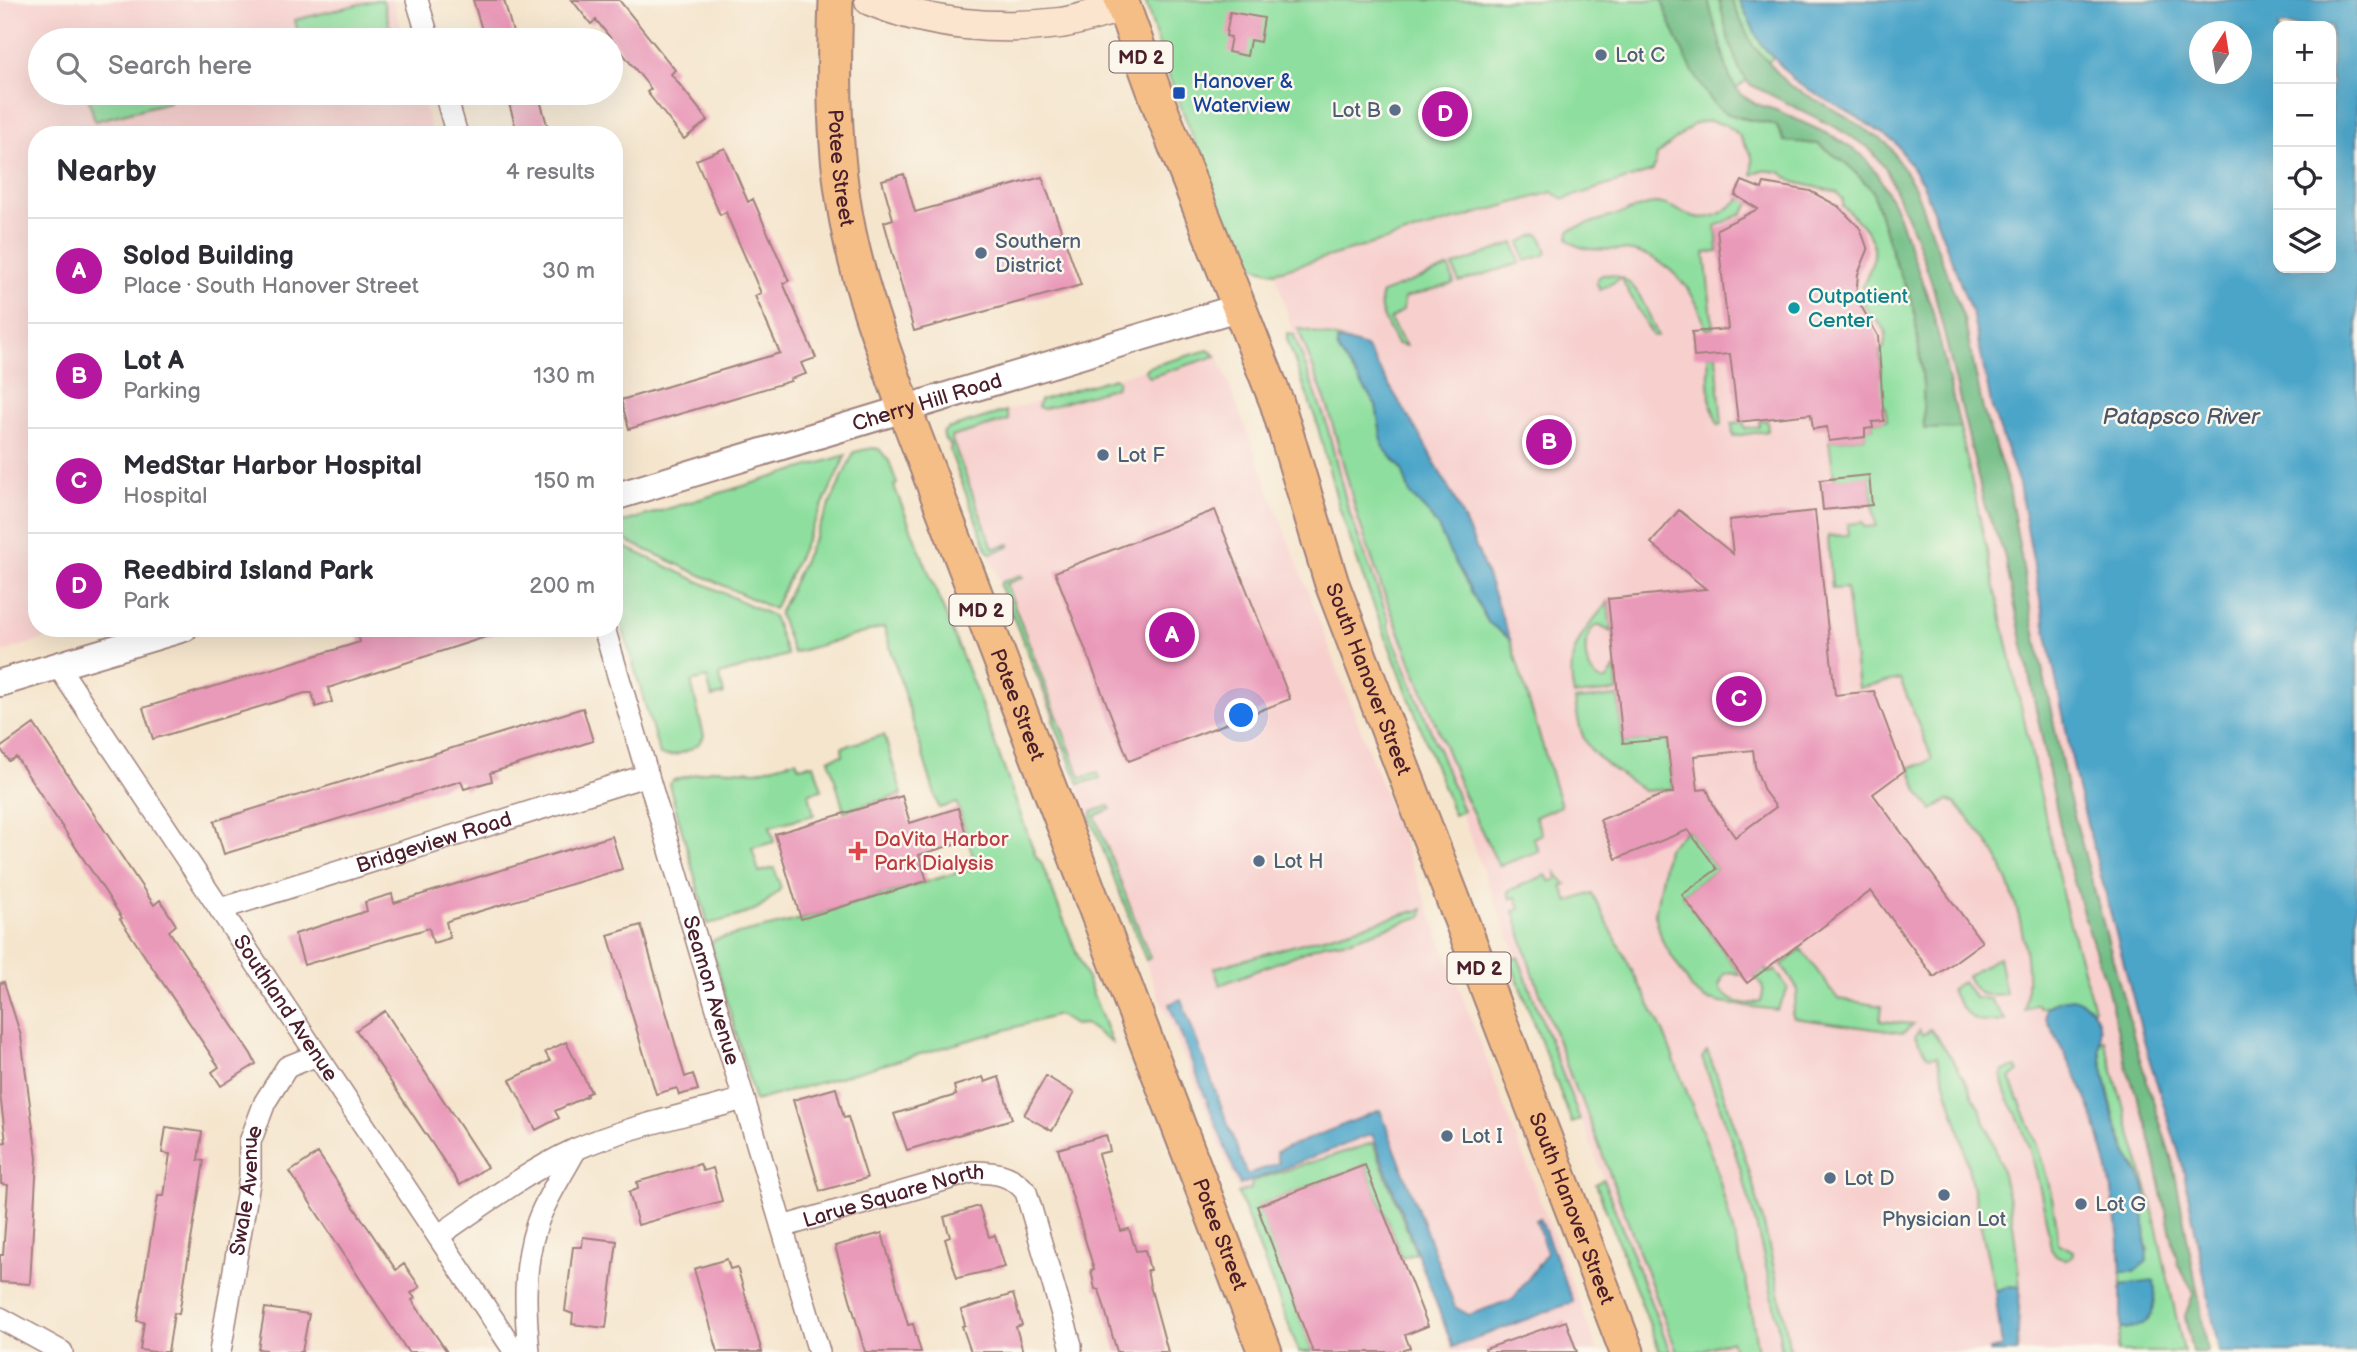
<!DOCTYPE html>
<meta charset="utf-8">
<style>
body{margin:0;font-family:"Balsamiq Sans",sans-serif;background:#f7f7f7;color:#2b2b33}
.controls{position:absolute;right:21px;top:21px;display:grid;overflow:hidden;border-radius:14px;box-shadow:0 7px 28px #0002}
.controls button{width:63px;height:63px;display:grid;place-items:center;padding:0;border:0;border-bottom:2px solid #e1e1e2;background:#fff;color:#2b2b33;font:35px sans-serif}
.compass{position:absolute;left:2189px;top:21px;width:63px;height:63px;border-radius:50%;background:#fff;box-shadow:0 7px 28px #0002;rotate:12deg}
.you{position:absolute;left:1242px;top:716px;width:24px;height:24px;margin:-18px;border:5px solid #fff;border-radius:50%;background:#1a73e8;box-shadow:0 0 0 10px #1a73e833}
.badge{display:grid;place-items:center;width:46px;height:46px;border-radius:50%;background:#b5179e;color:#fff;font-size:23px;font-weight:700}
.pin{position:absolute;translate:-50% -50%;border:4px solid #fff;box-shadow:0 2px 7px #0006}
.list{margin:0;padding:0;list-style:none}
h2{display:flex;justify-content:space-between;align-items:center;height:91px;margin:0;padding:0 28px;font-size:30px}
h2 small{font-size:23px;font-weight:400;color:#7c7c81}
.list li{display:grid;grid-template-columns:46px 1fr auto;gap:21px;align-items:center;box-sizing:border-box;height:105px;padding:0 28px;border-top:2px solid #e1e1e2}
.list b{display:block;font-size:26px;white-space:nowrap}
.list p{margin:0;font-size:23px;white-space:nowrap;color:#7c7c81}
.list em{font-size:23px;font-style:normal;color:#7c7c81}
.icon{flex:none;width:38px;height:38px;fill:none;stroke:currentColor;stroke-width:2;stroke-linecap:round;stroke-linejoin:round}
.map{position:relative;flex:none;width:2357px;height:1352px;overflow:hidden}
.search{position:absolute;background:#fff;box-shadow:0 7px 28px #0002;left:28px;top:28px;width:595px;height:77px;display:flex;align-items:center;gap:18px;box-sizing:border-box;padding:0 24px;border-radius:38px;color:#7c7c81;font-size:26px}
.panel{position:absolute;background:#fff;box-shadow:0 7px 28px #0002;left:28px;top:126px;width:595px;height:511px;border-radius:28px}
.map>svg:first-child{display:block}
.built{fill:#f7d0ce}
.green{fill:#8edf9f;stroke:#6c7f65;stroke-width:2}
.forest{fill:#72be86;stroke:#5e6e58;stroke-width:2}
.water{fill:#4ba5c9;stroke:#4a627a;stroke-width:2;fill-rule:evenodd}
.building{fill:#ea9ab9;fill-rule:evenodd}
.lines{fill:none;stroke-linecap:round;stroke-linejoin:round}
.minor-casing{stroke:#a0827c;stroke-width:24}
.tertiary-casing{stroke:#a0827c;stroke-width:30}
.secondary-casing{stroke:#a0827c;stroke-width:33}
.primary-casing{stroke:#a0827c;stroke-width:37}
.minor{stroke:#fff;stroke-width:21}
.tertiary{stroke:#fff;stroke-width:26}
.secondary{stroke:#fbe5cf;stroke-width:30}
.primary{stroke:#f6be87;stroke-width:33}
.service-dot{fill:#5c6f8a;stroke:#fbf7ec;stroke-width:2.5}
.transit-dot{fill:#1a4fb4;stroke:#fbf7ec;stroke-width:2.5}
.culture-dot{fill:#0f9aa8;stroke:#fbf7ec;stroke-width:2.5}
.health-dot{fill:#e0444e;stroke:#fbf7ec;stroke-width:2.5}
.labels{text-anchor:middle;stroke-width:5;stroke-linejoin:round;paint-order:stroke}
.shield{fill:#fbf7ec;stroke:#7f6065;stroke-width:2}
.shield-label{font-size:19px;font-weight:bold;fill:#4a1f2b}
.service-label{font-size:21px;fill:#4e5e75;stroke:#fbf7ec;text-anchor:start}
.transit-label{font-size:21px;fill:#164399;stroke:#fbf7ec;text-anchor:start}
.street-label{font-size:21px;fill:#4a1f2b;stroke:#fbf7ec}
.culture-label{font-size:21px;fill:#0d838f;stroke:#fbf7ec;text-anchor:start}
.health-label{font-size:21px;fill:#be3a42;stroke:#fbf7ec;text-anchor:start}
.water-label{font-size:23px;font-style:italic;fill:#4a556a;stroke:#fbf7ec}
</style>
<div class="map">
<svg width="2357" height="1352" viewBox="0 0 2357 1352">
<rect width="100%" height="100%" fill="#fbf7ec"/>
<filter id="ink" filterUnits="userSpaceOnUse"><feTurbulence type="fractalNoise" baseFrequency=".0143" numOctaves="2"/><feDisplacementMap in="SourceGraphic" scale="14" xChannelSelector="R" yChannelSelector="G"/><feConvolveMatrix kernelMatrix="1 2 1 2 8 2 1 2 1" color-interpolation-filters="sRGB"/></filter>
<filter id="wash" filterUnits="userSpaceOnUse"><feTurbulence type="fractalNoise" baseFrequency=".00686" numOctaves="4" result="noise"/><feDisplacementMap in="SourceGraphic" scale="28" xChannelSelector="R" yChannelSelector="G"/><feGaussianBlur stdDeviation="1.57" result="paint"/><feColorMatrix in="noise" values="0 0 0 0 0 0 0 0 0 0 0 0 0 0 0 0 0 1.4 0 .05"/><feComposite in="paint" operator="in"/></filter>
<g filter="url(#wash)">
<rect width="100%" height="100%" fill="#f5e5cd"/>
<path class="built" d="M0 0H392L405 40H40V93H421L433 135H37V628H78L0 653Z
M1773 58 1797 84 1855 116 1895 142 1923 184 1973 317 1992 408 2019 484 2042 610 2078 789 2148 1055 2182 1163 2214 1335 2166 1352H1671L1543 1021 1484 875 1353 522 1327 424 1293 333 1275 272 1644 166Z
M1211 349 1217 353 1598 1352H1453L1374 1150 1239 1193 1153 982 941 430Z"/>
<path class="green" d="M376 0H383L393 40H300L295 20Z
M1145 0H1739L1761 44 1773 58 1717 105 1740 118 1776 125 1784 141 1818 144 1847 164 1872 190 1894 259 1914 307 1923 384 1924 428H1960L2065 906 2094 1008 2092 1009C2084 1001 2069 997 2057 1001 2050 1004 2048 1008 2040 1008L2037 1004 2025 1010C2033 959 2018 893 1992 849 1982 832 1968 818 1955 803L1948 800 1932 810 1918 791 1910 767 1924 764 1932 758 1900 679 1858 688 1846 588 1832 589 1828 536 1848 535 1847 524 1863 522 1864 527 1876 526 1869 476 1834 479 1829 441 1865 437V429L1873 428 1872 422 1887 420 1885 406 1846 411 1826 384 1881 376 1880 351 1884 347 1886 331C1880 323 1865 310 1863 302 1858 284 1872 272 1874 255 1877 237 1855 217 1843 206V199L1836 192 1794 182 1780 172 1762 170 1752 175V156L1739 135 1726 125 1710 121 1695 123 1657 155 1653 171 1564 199 1552 192 1275 272C1256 268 1248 266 1237 250L1164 63Z
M87 93H167L169 102 95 121Z
M1741 198 1751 202 1742 214 1716 226 1718 252 1705 253 1713 328 1705 329C1698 291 1665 254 1625 250 1608 248 1581 254 1568 239L1569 231 1572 229 1654 203C1666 203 1675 209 1686 214 1710 224 1724 213 1741 198Z
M1537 234 1541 236 1547 252 1545 255 1525 261 1520 242Z
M1514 243 1520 263 1459 282 1453 266Z
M1449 267 1454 283 1404 298 1403 310 1390 320 1406 346 1397 344C1390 329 1375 309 1382 293Z
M1602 275C1637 271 1646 310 1658 336H1653L1621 278 1600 290 1597 284V279Z
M1298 328 1347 341H1337L1338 350 1376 405 1383 447 1402 469 1410 494 1428 513 1439 529 1448 549 1488 622 1510 639 1561 806 1535 817 1542 834 1533 838 1539 851 1499 866 1464 795 1382 588 1358 518 1328 407Z
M1287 333 1294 335 1326 422 1348 509 1389 621 1388 625 1463 811 1454 815 1363 577 1339 507 1316 420 1287 339Z
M1208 350 1216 356 1150 377 1147 375 1145 370 1148 367Z
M1708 355H1716L1722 424 1718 425 1710 401Z
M1114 378 1118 381 1116 387 1043 409 1038 407 1040 400Z
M1006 411 1009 420 951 437 993 548 1010 544V546L992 553 988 552 950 451 951 445 945 440 943 433 947 429Z
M1767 420 1768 431 1733 436 1732 423 1743 422 1745 429 1759 427V421Z
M872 448 879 449 889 461 897 484 894 486 976 691 1036 857 1041 862 1112 1043 1085 1024 1074 1025 1058 1015 755 1101 711 945 714 940 802 919 976 867 957 803 939 808 884 627 793 653 779 614 854 452Z
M846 455 774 609 614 535V525Z
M614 542 773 616 787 655 719 675 724 694 712 697 707 678 691 682 704 736C699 749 674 758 660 755L614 598Z
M1020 575 1023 577 1006 584 1081 778 1098 773 1100 778 1079 784 1053 720 1054 716 1000 585 1002 582Z
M1608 602 1611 632 1600 626H1595C1580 639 1583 675 1603 681L1608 679 1615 667 1617 691 1574 695C1564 651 1582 634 1608 602Z
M1618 696 1623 743 1667 739 1672 789 1644 791C1628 779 1597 761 1587 744 1579 731 1577 714 1575 700Z
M884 735 902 794 844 811 829 759 843 755 842 747Z
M796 760 799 767 814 764 822 790 809 793 814 815 770 826 774 842 752 848 759 872 774 868 781 888C757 915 743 915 708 924L669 784 674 780 714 769 757 771Z
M1109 806 1111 809 1095 816 1150 958 1146 960 1091 819 1092 812Z
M1688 829 1717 869 1682 895 1741 975 1731 972 1724 974 1719 986C1725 1001 1746 1008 1761 1001 1765 989 1764 985 1754 977L1765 969 1769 973 1775 970 1788 988 1777 1010 1721 1003 1705 999 1693 990 1662 940 1655 914 1667 848Z
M1556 873 1566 884 1562 886 1568 902 1592 893 1662 1029 1715 1164 1746 1280 1758 1352H1735L1731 1340 1697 1352H1677L1580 1095 1577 1094 1529 962 1514 911 1520 909 1516 897 1510 899 1508 891 1546 875 1550 882 1557 879Z
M1423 909 1422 916 1351 940 1324 944 1220 985 1214 968Z
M1801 949 1838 999 1882 1006 1880 1021 1913 1024 1903 1033 1794 1018 1792 1013 1798 990 1782 965Z
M1518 957 1580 1120 1572 1123 1510 960Z
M1999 957 2006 994C1981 995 1979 999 1967 976Z
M1963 981 1975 998 1990 999 2005 1020C1974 1028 1966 1015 1950 990Z
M1930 1029C1970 1077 1997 1140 2009 1201 2015 1229 2017 1259 2020 1287L2010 1286 1995 1291 1962 1139 1937 1056 1929 1057 1915 1037 1919 1030 1923 1035Z
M2102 1040H2104L2150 1198 2184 1352H2117L2121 1329H2129L2154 1282 2121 1285V1272H2134L2148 1250 2144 1238V1206L2147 1198 2140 1173 2128 1156 2115 1120 2099 1049Z
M1707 1051C1747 1148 1773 1248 1790 1352H1782C1767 1251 1739 1154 1702 1058Z
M2016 1067 2019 1071 2010 1079C2033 1131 2055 1186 2058 1243L2073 1251 2072 1257 2066 1260 2056 1255 2051 1248C2044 1205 2036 1163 2020 1122 2014 1107 1998 1087 2003 1071Z
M1373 1143 1416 1253 1402 1258 1365 1165 1258 1206 1313 1352H1299L1238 1193 1251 1189 1252 1181Z
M1603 1179 1670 1352H1660L1596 1184Z"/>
<path class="forest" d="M1662 0H1708L1730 79 1740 94 1756 104 1776 110 1832 136 1862 155 1878 175 1896 209 1932 309 1960 428 1924 429 1923 384 1914 307 1894 259 1872 190 1847 164 1818 144 1784 141 1776 125C1759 120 1739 120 1724 112 1701 99 1670 26 1662 0Z
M1719 0H1731L1753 46 1789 85 1848 118 1888 144 1914 186 1964 319 1983 410 2009 488 2031 614 2068 793 2139 1056 2173 1164 2200 1305 2207 1352H2192L2185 1316 2194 1292 2178 1265 2146 1121 2127 1069 2107 986 2084 916 2065 850 2004 553 1985 507 1934 290 1916 237 1886 169 1868 147 1833 126 1749 84 1739 69 1729 41Z"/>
<path class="water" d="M1739 0H2357V1352H2219L2182 1163 2148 1055 2078 789 2042 610 2019 484 1992 408 1973 317 1923 184 1895 142 1855 116 1797 83 1761 44ZM2331 26V268H2278V26ZM2200 32H2242V74H2200Z
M1337 341H1347L1366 347 1423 441 1456 502 1479 554 1510 639 1488 622 1448 549 1439 529 1428 513 1410 494 1402 469 1383 447 1376 405 1338 350Z
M2072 998C2097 1005 2103 1025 2099 1049 2107 1084 2111 1123 2128 1156 2135 1171 2152 1187 2144 1206L2147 1261 2134 1272H2121C2119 1215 2105 1138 2081 1086 2070 1063 2058 1041 2046 1018V1008L2060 1000Z
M1181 999 1247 1175 1279 1163 1276 1152 1380 1110 1455 1307 1469 1315 1513 1299 1547 1253 1536 1220 1540 1218 1573 1302 1453 1347 1372 1134 1240 1185 1169 1004Z
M2154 1281C2158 1308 2153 1329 2121 1329V1285Z
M2010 1286 2020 1287 2017 1352H1990V1350L2002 1347 1995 1291Z"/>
<g id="blocks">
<path class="building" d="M473 0H504L515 40H485Z
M572 0H619L675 70 671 74 708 120 684 139 647 92 651 89 596 20 591 24Z
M1230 12 1264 18 1260 42 1250 40 1247 56 1228 52 1231 37 1226 36Z
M506 93H538L550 135H518Z
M725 148 748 202 753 199 789 281 783 283 816 358 801 363 806 374 790 379 791 381 629 429 621 400 780 353 755 296 761 293 728 218 726 212 720 215 696 160Z
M904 174 915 212 1042 177 1081 285 914 331 884 222 893 219 882 180Z
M1742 181 1762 189 1764 183 1810 191 1838 206 1860 228 1868 250 1858 274 1856 297 1878 336 1884 421 1872 422 1873 428 1865 429V437L1829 441 1827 427 1813 429 1811 414 1738 422 1730 354 1694 357 1692 332 1728 329 1717 229 1758 209 1735 195Z
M1869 475 1872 505 1823 510 1820 480Z
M1215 510 1290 699 1129 761 1055 572Z
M1679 510 1733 554 1729 520 1815 511 1835 695 1874 691 1904 771 1873 794 1982 942 1934 977 1871 891 1747 983 1682 895 1717 869 1688 830 1616 859 1600 820 1667 793H1673L1667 739 1623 743 1608 599 1706 589 1651 543ZM1753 750 1755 766 1764 791 1776 807 1735 837 1715 808 1707 789 1698 790 1694 756Z
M375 628H501V632L328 688 332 702 316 707 312 693H305L153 739 143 708 360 642 358 634Z
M583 708 593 741 490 773 492 781 464 789 461 781 224 854 214 821Z
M34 724 154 905 160 900 176 925 169 931 251 1054 256 1064 221 1086 212 1072 219 1067 120 919 122 918 102 887 16 757 9 761 0 748Z
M902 796 910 823 958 808 968 840 919 855 927 881 801 919 775 834Z
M612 836 622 869 450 920 446 922 450 938 433 943 429 928 304 965 295 934 367 911 365 902 392 894 394 903Z
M641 925 685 1077 693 1074 698 1090 679 1095 677 1088 656 1094 608 935Z
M4 982 21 1036 37 1158 30 1284 0 1282V1255H3L8 1185 1 1184V1143L6 1142 0 1094V983Z
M385 1011 487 1167 460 1185 356 1030Z
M566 1042 591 1092 586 1094 587 1096 555 1111 559 1118 536 1130 510 1080 550 1061 545 1052Z
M1046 1076 1074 1093 1052 1131 1024 1115Z
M983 1077 985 1082 999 1077 1012 1119 907 1150 894 1114 956 1095 954 1086Z
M836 1088 844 1118 848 1117 867 1178 820 1191 793 1100Z
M166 1127 202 1132 198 1160 204 1161 179 1314 174 1313 168 1352H154L140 1350 144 1322 137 1321 158 1196H164L170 1154 162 1153Z
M1106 1135 1110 1151 1098 1154 1121 1231 1129 1229 1136 1251 1145 1250 1150 1270H1147L1150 1286 1168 1352H1117L1102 1299 1099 1290 1095 1289 1091 1270 1094 1269 1058 1149Z
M318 1153 396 1270 404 1264 420 1287 411 1293 415 1298 412 1300 447 1352H408L290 1172Z
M700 1164 703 1171 713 1168 722 1201 638 1225 629 1192 638 1189 637 1182Z
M1365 1165 1428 1326 1405 1335 1410 1348 1398 1352H1313L1257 1206Z
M979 1206 989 1237 995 1235 1005 1267 957 1278 945 1239 950 1237 944 1217Z
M882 1233 908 1325 913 1324 921 1352H865L835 1246Z
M583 1237 617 1241 606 1328 572 1324 573 1314 565 1311 573 1247H582Z
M727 1259 730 1269 737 1267 762 1352H718L694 1269Z
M1013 1294 1022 1325 1016 1327 1023 1352H971L962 1326 965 1325 961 1310Z
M265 1308 309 1314 302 1352H266V1350L258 1349Z
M1566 1321 1577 1352H1486L1485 1349Z"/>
</g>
</g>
<g filter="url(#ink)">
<use href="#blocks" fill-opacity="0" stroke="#a0827c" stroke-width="2"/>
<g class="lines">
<g class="minor-casing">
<g id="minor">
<path d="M417 0 429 40"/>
<path d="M445 93 457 135"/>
<path id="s1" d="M604 628 819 1352"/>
<path id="s2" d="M58 666 515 1352"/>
<path id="s3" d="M220 909 648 775"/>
<path id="s4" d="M782 1227 972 1172C994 1172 1012 1174 1026 1192L1071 1345V1352"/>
<path d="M438 1236C482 1206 526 1172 574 1150 628 1126 688 1115 744 1099"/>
<path d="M0 1318 62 1352"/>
<path id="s5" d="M220 1352 250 1177V1142L265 1102 287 1067 317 1055"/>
<path d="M529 1352C525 1310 523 1268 536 1227 543 1203 564 1172 576 1149"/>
</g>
</g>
<g class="tertiary-casing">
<g id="tertiary">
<path id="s6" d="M614 497 1240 307"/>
<path d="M0 683 184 628"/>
</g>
</g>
<g class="secondary-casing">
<path id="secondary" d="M870 0C929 25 997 31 1060 23 1081 20 1102 12 1122 7"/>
</g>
<g class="primary-casing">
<g id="primary">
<path id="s7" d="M836 0C833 82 833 165 852 246 865 302 886 356 905 410L1265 1352"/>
<path id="s8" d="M1121 0 1160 107 1277 403 1332 584 1627 1352"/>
</g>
</g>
<use href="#minor" class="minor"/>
<use href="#tertiary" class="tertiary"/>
<use href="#secondary" class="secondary"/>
<use href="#primary" class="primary"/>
</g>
</g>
<g class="service-dot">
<circle cx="1601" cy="55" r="7"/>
<circle cx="1395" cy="110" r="7"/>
<circle cx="981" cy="253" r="7"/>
<circle cx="1103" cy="455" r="7"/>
<circle cx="1259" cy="861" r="7"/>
<circle cx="1447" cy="1136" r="7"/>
<circle cx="1830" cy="1178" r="7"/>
<circle cx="1944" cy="1195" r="7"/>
<circle cx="2081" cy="1204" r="7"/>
</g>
<rect class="transit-dot" x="1172" y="86" width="14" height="14" rx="3.5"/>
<circle class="culture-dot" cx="1794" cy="308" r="7"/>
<path class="health-dot" d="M854.5 840.5h7v7h7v7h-7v7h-7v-7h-7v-7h7z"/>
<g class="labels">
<g class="shield">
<rect x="1109.5" y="41.5" width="63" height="31" rx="5"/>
<rect x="949.5" y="594.5" width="63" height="31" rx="5"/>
<rect x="1447.5" y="952.5" width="63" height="31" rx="5"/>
</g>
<g class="shield-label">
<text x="1141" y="64">MD 2</text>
<text x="981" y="617">MD 2</text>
<text x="1479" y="975">MD 2</text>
</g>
<g class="service-label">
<text x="1615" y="62">Lot C</text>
<text x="1381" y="117" text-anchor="end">Lot B</text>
<text x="995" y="248">Southern<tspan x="995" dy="24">District</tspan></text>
<text x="1117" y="462">Lot F</text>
<text x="1273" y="868">Lot H</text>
<text x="1461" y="1143">Lot I</text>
<text x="1844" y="1185">Lot D</text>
<text x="2095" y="1211">Lot G</text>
<text x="1944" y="1226" text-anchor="middle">Physician Lot</text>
</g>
<g class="transit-label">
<text x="1193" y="88">Hanover &amp;<tspan x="1193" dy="24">Waterview</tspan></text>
</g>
<g class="street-label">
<text dy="7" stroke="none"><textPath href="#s7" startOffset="168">Potee Street</textPath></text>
<text dy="7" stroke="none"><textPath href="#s6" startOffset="327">Cherry Hill Road</textPath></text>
<text dy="7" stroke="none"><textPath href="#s8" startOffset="723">South Hanover Street</textPath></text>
<text dy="7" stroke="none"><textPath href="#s7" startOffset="735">Potee Street</textPath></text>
<text dy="7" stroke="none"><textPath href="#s3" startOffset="224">Bridgeview Road</textPath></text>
<text dy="7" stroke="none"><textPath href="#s1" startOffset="378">Seamon Avenue</textPath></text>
<text dy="7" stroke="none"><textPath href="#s2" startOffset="411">Southland Avenue</textPath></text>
<text dy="7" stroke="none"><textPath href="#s5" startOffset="164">Swale Avenue</textPath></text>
<text dy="7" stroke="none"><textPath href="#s4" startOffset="116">Larue Square North</textPath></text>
<text dy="7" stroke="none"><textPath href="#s8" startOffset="1290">South Hanover Street</textPath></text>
<text dy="7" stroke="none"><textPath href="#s7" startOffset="1302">Potee Street</textPath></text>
</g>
<g class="culture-label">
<text x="1808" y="303">Outpatient<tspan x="1808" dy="24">Center</tspan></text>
</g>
<g class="health-label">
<text x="874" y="846">DaVita Harbor<tspan x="874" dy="24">Park Dialysis</tspan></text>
</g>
<g class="water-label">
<text x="2181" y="424">Patapsco River</text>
</g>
</g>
</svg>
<div class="controls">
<button>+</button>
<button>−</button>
<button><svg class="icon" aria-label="locate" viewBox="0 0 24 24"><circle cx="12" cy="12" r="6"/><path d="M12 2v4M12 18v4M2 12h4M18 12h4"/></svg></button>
<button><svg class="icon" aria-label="layers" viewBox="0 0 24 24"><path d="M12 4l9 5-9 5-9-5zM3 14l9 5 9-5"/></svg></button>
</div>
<svg class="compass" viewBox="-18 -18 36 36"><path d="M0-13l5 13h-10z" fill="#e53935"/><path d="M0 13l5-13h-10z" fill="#7c7c81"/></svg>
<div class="you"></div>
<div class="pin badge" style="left:1172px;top:635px">A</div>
<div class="pin badge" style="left:1549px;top:442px">B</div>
<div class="pin badge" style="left:1739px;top:699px">C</div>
<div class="pin badge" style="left:1445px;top:114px">D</div>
<div class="search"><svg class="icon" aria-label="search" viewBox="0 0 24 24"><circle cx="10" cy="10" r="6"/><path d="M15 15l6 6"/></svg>Search here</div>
<section class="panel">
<h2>Nearby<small>4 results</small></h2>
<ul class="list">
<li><span class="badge">A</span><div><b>Solod Building</b><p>Place · South Hanover Street</p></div><em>30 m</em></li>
<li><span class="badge">B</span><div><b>Lot A</b><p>Parking</p></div><em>130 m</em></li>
<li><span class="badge">C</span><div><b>MedStar Harbor Hospital</b><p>Hospital</p></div><em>150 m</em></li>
<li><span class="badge">D</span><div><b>Reedbird Island Park</b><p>Park</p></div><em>200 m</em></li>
</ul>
</section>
</div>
